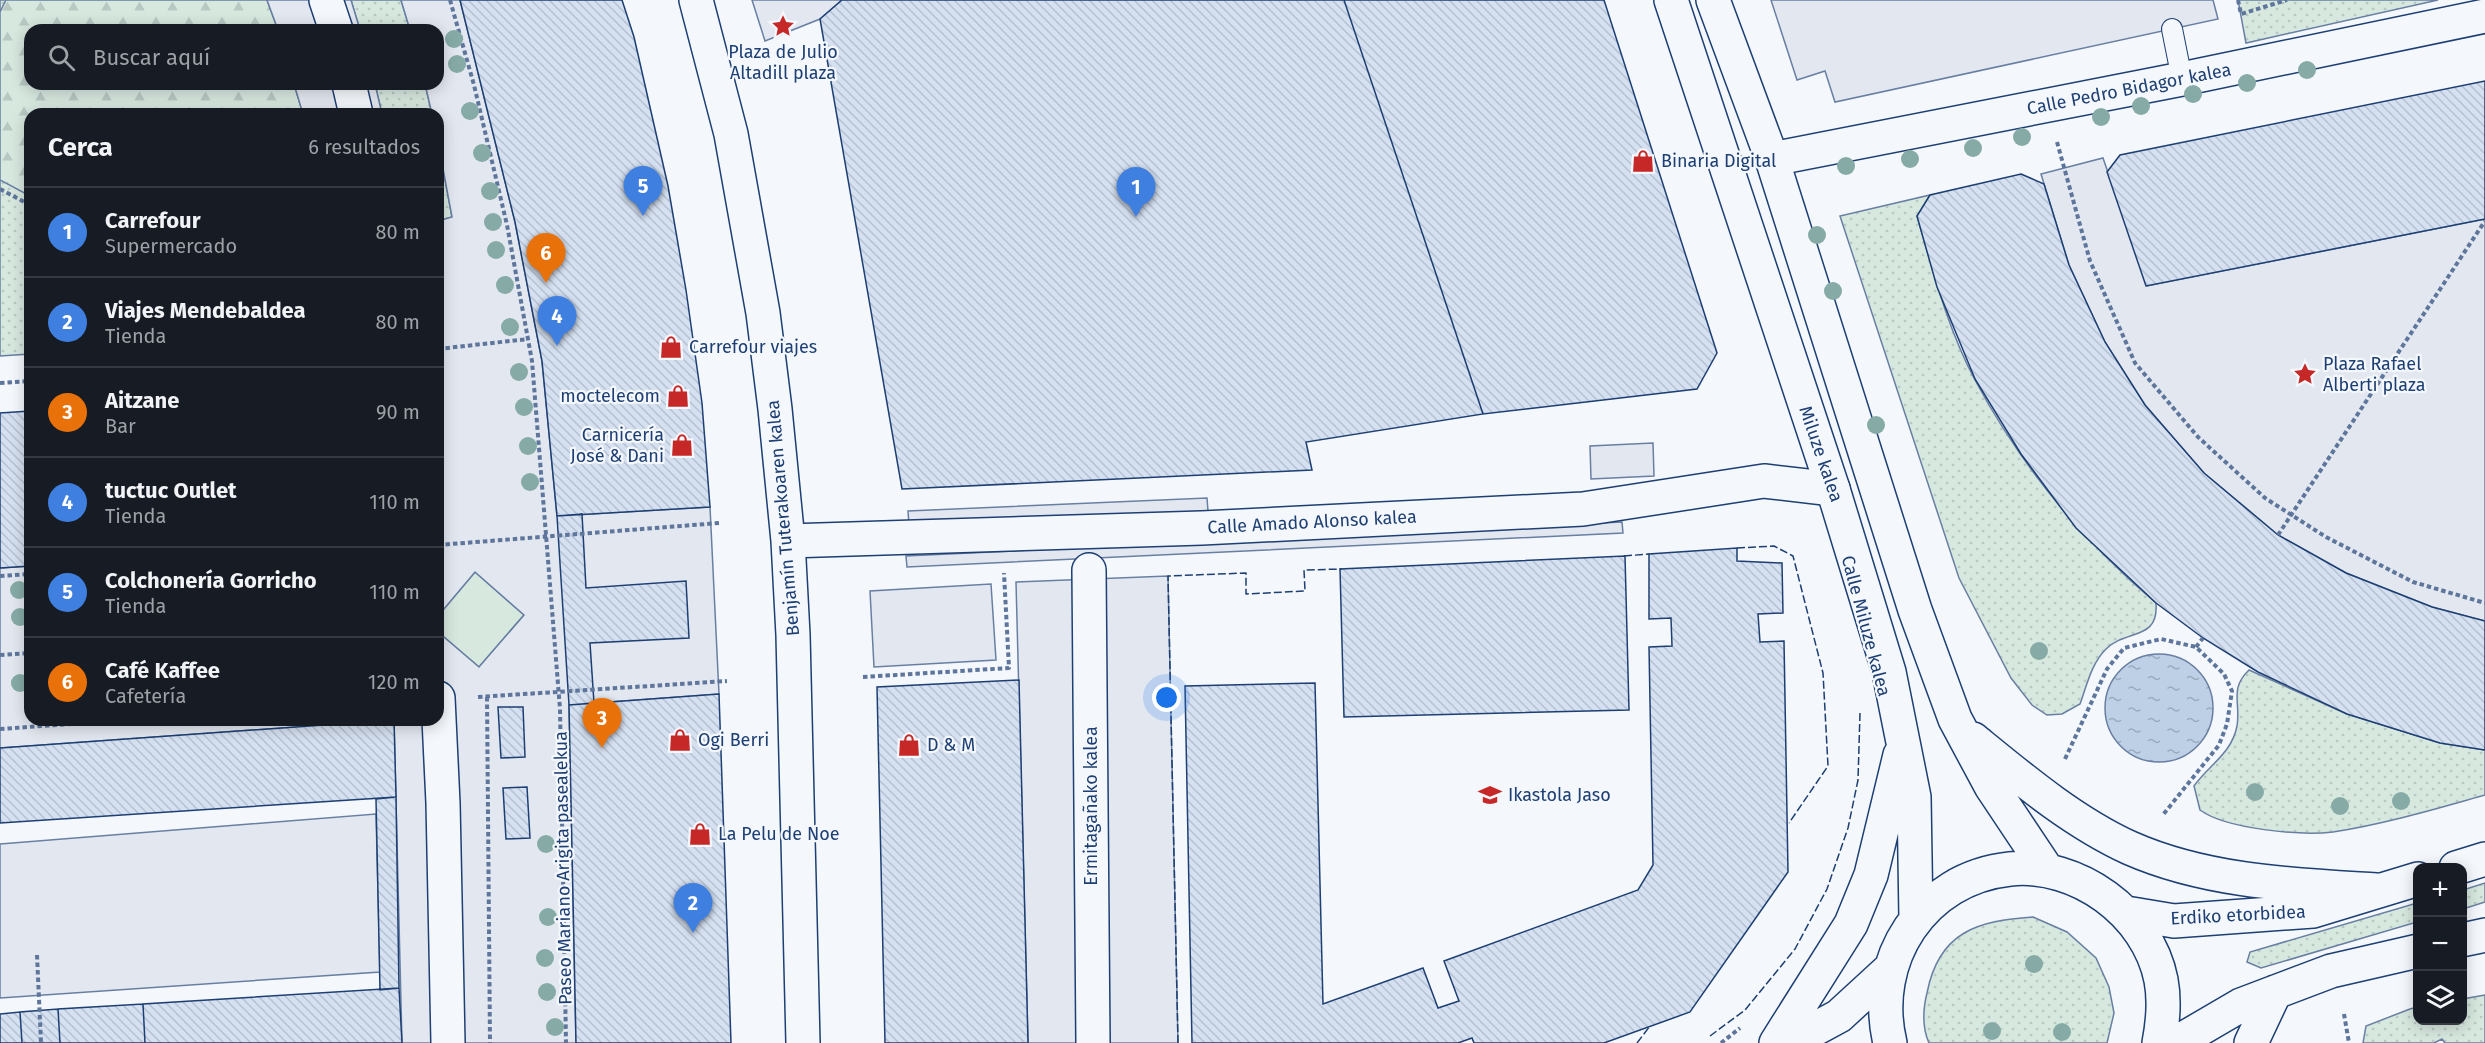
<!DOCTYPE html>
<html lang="es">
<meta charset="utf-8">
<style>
body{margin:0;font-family:"Fira Sans",sans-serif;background:#20242c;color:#f1f3f6}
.controls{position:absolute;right:18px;bottom:18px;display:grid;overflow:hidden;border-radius:12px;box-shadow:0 3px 15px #0003}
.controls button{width:54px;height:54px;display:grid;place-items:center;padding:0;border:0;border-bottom:2px solid #363941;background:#171b24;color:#f1f3f6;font:30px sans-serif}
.you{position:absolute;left:1167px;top:698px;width:21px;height:21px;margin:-15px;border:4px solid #fff;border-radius:50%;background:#1a73e8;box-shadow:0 0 0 9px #1a73e833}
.badge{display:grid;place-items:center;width:39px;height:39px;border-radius:50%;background:#d93025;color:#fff;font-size:20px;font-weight:700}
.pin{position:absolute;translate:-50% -50px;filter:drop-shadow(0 2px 3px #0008)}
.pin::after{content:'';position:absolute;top:32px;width:21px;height:18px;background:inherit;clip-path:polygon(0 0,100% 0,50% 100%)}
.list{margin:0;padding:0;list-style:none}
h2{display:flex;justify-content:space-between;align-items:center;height:78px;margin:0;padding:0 24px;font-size:26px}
h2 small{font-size:20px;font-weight:400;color:#9ea1a6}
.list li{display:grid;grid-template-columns:39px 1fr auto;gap:18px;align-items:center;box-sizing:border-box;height:90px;padding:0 24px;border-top:2px solid #363941}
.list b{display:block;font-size:22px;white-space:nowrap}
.list p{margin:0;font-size:20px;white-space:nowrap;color:#9ea1a6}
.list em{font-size:20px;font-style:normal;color:#9ea1a6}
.icon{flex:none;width:33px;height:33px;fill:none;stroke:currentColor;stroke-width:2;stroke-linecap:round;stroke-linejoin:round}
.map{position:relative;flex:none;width:2485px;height:1043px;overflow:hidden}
.search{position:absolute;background:#171b24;box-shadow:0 3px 15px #0003;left:24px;top:24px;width:420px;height:66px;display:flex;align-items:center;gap:15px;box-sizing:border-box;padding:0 21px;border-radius:18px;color:#9ea1a6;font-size:22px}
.panel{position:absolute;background:#171b24;box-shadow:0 3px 15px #0003;left:24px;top:108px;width:420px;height:618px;border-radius:18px}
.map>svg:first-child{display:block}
.grass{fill:url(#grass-dots);stroke:#687fa3;stroke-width:1.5}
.forest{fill:url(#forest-firs);stroke:#687fa3;stroke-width:1.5}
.garden{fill:#d7e8df;stroke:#687fa3;stroke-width:1.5}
.parking{fill:#e3e8f0;stroke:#687fa3;stroke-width:1.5}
.water{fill:url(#water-ripples);stroke:#687fa3;stroke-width:1.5}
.building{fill:url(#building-back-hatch);stroke:#1d3f73;stroke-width:1.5}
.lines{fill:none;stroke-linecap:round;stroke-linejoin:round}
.lane-casing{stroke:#1d3f73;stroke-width:22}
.street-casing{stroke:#1d3f73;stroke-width:36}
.secondary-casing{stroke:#1d3f73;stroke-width:36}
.path{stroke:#5e769c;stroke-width:4;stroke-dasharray:4.5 3;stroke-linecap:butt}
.lane{stroke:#f4f7fb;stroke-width:20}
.street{stroke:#f4f7fb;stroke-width:33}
.secondary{stroke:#f4f7fb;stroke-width:33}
.fence{stroke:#1d3f73;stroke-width:1.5;stroke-dasharray:8 3;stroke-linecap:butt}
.tree{fill:#86aba6}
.labels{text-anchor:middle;stroke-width:4.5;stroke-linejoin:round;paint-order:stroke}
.poi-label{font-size:18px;fill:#1d3f73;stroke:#f4f7fb;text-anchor:start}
.street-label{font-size:18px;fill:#1d3f73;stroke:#f4f7fb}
</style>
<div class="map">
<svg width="2485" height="1043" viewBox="0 0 2485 1043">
<defs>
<pattern id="grass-dots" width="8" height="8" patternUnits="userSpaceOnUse" patternTransform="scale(1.5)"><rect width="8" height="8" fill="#d7e8df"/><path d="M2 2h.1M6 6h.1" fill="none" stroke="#b8c8c3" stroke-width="1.8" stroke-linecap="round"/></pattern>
<pattern id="forest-firs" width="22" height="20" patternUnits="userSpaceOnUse" patternTransform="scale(1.5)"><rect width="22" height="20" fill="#d7e8df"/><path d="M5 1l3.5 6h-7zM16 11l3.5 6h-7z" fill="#b8c8c3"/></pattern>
<pattern id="water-ripples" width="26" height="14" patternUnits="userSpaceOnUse" patternTransform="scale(1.5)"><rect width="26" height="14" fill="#bed0e5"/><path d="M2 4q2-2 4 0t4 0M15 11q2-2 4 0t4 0" fill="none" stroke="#9aaabe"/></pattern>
<pattern id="building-back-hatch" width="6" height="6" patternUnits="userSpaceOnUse" patternTransform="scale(1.5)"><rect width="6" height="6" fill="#d5e0f0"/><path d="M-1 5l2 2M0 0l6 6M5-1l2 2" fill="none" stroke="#b6c1d1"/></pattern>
</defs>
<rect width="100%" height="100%" fill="#f4f7fb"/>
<path class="grass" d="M0 0H267L278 30H30V84H294L303 114H30V354L0 356Z
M351 0H401L410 30H360Z
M2238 0H2438L2246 43Z
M375 84H425L432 114H382Z
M438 142 452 217 438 221Z
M1930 195 1917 216C1933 271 1948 330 1975 380 2021 466 2083 541 2156 603 2159 641 2126 629 2106 649 2091 664 2087 685 2080 704L2062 714 2047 715 2032 705 2011 678 1959 578 1840 216Z
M2249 670 2347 714 2440 743 2485 750V795C2435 809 2385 824 2333 832 2301 836 2226 829 2200 810L2194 786C2209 765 2232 753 2237 726 2241 703 2229 689 2249 670Z
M2485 883V902L2463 909V890Z
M2417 903V922L2261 968 2247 962 2250 952Z
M2033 917 2067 932 2096 958 2109 987 2114 1013 2107 1043H1929C1922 1027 1923 1009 1927 993 1939 931 1978 921 2033 917Z
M2485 995V1043H2445L2442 1039 2434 1043H2363L2366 1026 2410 1009 2417 1007 2418 1020H2462L2463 999Z"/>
<path class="forest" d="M6 0H267L278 30H30V84H294L303 114H30V196L0 180V12Z"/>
<path class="garden" d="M475 572 524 615 479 667 438 632V616Z"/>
<path class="parking" d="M267 0H351L360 30H278Z
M401 0H460L515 222 542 361 557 516 710 507 719 694 569 705 576 1043H402L394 720 0 748V568L30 566V720H438V632L479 667 524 615 475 572 438 616V221L452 217 438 142V114H432L425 84H438V30H410Z
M752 0H842L820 19 765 41Z
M1771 0H2213L2218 19 1835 102 1825 71 1797 80Z
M294 84H375L382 114H303Z
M2103 158 2147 286 2485 219V621L2432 607 2346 573 2278 535 2204 473 2145 405 2105 342 2069 265 2041 174Z
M1653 443 1654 476 1591 479 1590 446Z
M1207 498 1208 511 909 525 908 511Z
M1622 522 1623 533 907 567 906 556Z
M1168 576 1178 1043H1028L1016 582Z
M991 584 996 660 874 667 870 591Z
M376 814 380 972 0 998V844Z"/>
<path class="water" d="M2105 708a54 54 0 1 1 108 0a54 54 0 1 1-108 0Z"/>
<path class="building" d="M460 0H622L634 37 668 186 686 290 702 403 710 507 557 516 542 361 515 222Z
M842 0H1344L1483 414 1306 442 1312 470 902 489 820 19Z
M1344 0H1604L1717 353 1697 389 1483 414Z
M2485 81V219L2146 286 2107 172 2120 155Z
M2021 174 2044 184 2069 265 2105 342 2145 405 2204 473 2278 535 2346 573 2432 607 2485 621V750L2440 743 2347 714 2258 672 2203 638 2156 603 2076 528 2021 454 1975 379 1937 287 1917 216 1930 195Z
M30 411V566L0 568V413Z
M582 514 586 588 686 581 689 638 590 643 594 703 569 705 557 516Z
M1737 548V561L1782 563 1783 613 1758 614 1760 642 1784 641 1788 872 1690 1012 1604 1043H1474L1472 1038 1458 1043H1192L1185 686 1315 683 1323 1004 1423 968 1438 1008 1459 1001 1444 961 1638 890 1653 865 1649 647 1672 646 1671 618 1649 619V554Z
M1625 556 1629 710 1344 717 1340 569Z
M1019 680 1028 1043H885L877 687Z
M719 694 731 1043H576L569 705Z
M498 707H523L525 757 501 758Z
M394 720 396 797 0 823V748Z
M527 787 530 838 506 839 503 788Z
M396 797 399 988 380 990 376 799Z
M399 988 402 1043H145L143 1004Z
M143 1004 145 1043H60L58 1009Z
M58 1009 60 1043H22L20 1012Z
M20 1012 22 1043H0V1014Z"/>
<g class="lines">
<g class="lane-casing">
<path id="lane" d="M2172 29 2182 79"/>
</g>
<g class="street-casing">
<path id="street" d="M326 0 336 30
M696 0 731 134 763 313 775 409 788 541 793 635 803 1043
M349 84 356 114
M1772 159 2182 79 2485 16
M788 541 1202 528 1583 509 1764 481 1833 489
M1089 570 1093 1043
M438 698 443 803 448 1043"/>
</g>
<g class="secondary-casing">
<path id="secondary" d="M1671 0 1833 489 1889 672 1914 797 1916 919
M1713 0 1772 159 1915 610 1955 719 1991 786 2047 870
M1973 739C2022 779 2073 822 2130 848 2207 882 2294 885 2376 890
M2456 868 2485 859
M2126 913 2174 921 2313 911 2418 879
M2462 940 2485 935
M1776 1043 1851 924 1871 875 1900 755
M1789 1043 1839 1016 1888 971
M1890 1043C1870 960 1923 878 2010 869 2077 862 2148 913 2161 980 2165 1001 2163 1022 2159 1043
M2176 1043 2241 1005 2331 971 2418 951
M2251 1043 2275 992"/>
</g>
<path class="path" d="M450 0 474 85 507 225 532 361 560 709 566 1043
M2238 0 2241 14 2287 0
M2057 142 2090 261 2135 363 2198 437 2265 498 2326 537 2413 582 2485 603
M0 189 30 205
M438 349 528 339
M0 383 30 381
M2278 535 2485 221
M438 545 719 523
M0 576 30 574
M2196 647 2203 638
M0 655 30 653
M863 677 1009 668 1004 573
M478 697 727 681
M487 697 490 1043
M0 729 127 720
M2065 759 2107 669 2124 648 2161 639 2196 647 2224 674 2232 691 2227 724 2219 745 2162 816
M37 955 41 1043
M2344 1014 2349 1043
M1721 1043 1740 1028"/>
<use href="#lane" class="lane"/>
<use href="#street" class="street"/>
<use href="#secondary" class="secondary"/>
<path class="fence" d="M1737 548 1774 546 1793 556 1823 673 1828 766 1789 823
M1624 556 1649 554
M1710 1036 1745 1010 1795 949 1827 889 1848 828 1858 780 1860 713
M1178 1043 1168 576 1246 573V594L1305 591 1304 570 1342 569
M1637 1043 1650 1026"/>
</g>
<g class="tree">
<circle cx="454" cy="39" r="9"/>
<circle cx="457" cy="64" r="9"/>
<circle cx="2307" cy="70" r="9"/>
<circle cx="2247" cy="83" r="9"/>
<circle cx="2193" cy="94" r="9"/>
<circle cx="2141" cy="106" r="9"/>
<circle cx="470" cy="111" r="9"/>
<circle cx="2101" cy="117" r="9"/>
<circle cx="2022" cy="137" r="9"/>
<circle cx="1973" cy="148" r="9"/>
<circle cx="482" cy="153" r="9"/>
<circle cx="1910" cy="159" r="9"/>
<circle cx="1846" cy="166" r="9"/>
<circle cx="490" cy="191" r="9"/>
<circle cx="493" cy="222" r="9"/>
<circle cx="1817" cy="235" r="9"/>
<circle cx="496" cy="250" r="9"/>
<circle cx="505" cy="285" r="9"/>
<circle cx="1833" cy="291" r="9"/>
<circle cx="510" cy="327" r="9"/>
<circle cx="519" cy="372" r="9"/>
<circle cx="524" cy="407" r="9"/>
<circle cx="1876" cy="425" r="9"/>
<circle cx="528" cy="446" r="9"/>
<circle cx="530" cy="482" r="9"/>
<circle cx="19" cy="590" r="9"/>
<circle cx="20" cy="617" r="9"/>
<circle cx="2039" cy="651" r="9"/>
<circle cx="20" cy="683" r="9"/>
<circle cx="2255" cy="792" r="9"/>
<circle cx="2401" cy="801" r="9"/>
<circle cx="2340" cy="806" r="9"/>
<circle cx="546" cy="844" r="9"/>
<circle cx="548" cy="917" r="9"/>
<circle cx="545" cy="958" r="9"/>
<circle cx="2034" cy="964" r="9"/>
<circle cx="547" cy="992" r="9"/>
<circle cx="555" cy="1027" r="9"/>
<circle cx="1992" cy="1031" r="9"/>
<circle cx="2062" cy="1032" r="9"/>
</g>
<defs>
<g id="sight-bare" transform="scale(1.8)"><path d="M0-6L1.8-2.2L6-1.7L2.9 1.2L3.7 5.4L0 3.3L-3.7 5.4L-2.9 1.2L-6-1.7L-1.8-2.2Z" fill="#c62828" stroke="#f4f7fb" stroke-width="2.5" paint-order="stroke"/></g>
<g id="shop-bare" transform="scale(1.8)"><path d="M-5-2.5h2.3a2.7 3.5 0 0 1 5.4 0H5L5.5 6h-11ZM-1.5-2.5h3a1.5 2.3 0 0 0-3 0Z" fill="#c62828" stroke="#f4f7fb" stroke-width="2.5" paint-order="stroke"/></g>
<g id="school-bare" transform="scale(1.8)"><path d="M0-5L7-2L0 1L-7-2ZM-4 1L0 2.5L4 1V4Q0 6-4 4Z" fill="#c62828" stroke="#f4f7fb" stroke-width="2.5" paint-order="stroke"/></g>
</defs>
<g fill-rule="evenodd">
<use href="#sight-bare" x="783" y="26"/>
<use href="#shop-bare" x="1643" y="161"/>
<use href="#shop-bare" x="671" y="347"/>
<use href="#sight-bare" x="2305" y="374"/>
<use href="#shop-bare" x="678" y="396"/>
<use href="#shop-bare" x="682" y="445"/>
<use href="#shop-bare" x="680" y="740"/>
<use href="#shop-bare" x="909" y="745"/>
<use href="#school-bare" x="1490" y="795"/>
<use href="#shop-bare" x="700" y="834"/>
</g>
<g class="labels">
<g class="poi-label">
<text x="783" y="58" text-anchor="middle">Plaza de Julio<tspan x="783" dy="21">Altadill plaza</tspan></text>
<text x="1661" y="167">Binaria Digital</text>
<text x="689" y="353">Carrefour viajes</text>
<text x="2323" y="370">Plaza Rafael<tspan x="2323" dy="21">Alberti plaza</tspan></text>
<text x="660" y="402" text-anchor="end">moctelecom</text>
<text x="664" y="441" text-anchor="end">Carnicería<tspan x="664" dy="21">José &amp; Dani</tspan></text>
<text x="698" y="746">Ogi Berri</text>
<text x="927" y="751">D &amp; M</text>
<text x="1508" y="801">Ikastola Jaso</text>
<text x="718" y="840">La Pelu de Noe</text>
</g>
<g class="street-label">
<text transform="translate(2129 89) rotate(-11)" y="6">Calle Pedro Bidagor kalea</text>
<text transform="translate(1821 454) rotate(71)" y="6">Miluze kalea</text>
<text transform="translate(783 518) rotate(-95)" y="6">Benjamín Tuterakoaren kalea</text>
<text transform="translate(1312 522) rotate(-3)" y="6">Calle Amado Alonso kalea</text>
<text transform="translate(1866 626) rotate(75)" y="6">Calle Miluze kalea</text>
<text transform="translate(1091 806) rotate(-90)" y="6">Ermitagañako kalea</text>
<text transform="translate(563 868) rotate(-91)" y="6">Paseo Mariano Arigita pasealekua</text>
<text transform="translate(2238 915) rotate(-3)" y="6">Erdiko etorbidea</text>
</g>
</g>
</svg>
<div class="controls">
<button>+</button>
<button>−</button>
<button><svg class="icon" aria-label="layers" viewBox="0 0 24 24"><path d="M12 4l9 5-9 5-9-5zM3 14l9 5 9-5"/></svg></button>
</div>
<div class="you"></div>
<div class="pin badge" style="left:1136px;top:217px;background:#3f7fe0">1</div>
<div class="pin badge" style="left:693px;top:933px;background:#3f7fe0">2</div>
<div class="pin badge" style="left:602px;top:748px;background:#e8710a">3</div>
<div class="pin badge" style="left:557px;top:346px;background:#3f7fe0">4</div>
<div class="pin badge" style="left:643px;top:216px;background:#3f7fe0">5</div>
<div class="pin badge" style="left:546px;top:283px;background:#e8710a">6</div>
<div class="search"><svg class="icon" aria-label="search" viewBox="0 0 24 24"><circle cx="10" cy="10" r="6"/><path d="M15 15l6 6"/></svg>Buscar aquí</div>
<section class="panel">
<h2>Cerca<small>6 resultados</small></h2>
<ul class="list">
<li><span class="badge" style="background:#3f7fe0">1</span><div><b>Carrefour</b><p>Supermercado</p></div><em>80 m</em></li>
<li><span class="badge" style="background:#3f7fe0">2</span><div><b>Viajes Mendebaldea</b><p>Tienda</p></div><em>80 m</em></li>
<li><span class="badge" style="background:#e8710a">3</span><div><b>Aitzane</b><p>Bar</p></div><em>90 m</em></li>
<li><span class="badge" style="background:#3f7fe0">4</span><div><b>tuctuc Outlet</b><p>Tienda</p></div><em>110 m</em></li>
<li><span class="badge" style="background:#3f7fe0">5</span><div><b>Colchonería Gorricho</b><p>Tienda</p></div><em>110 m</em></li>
<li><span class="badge" style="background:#e8710a">6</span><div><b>Café Kaffee</b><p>Cafetería</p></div><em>120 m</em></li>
</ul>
</section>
</div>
